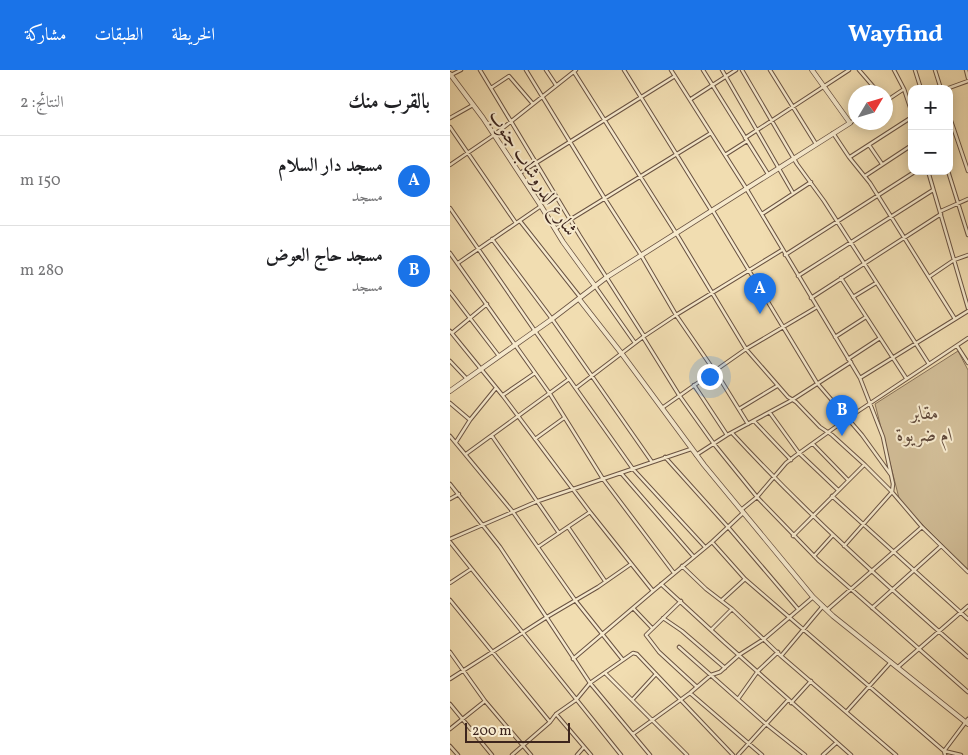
<!DOCTYPE html>
<html lang="ar">
<meta charset="utf-8">
<style>
body{margin:0;font-family:Vollkorn,Amiri,serif;background:#f6f6f6;color:#202124;direction:rtl}
.controls{position:absolute;right:15px;top:15px;display:grid;overflow:hidden;border-radius:10px;box-shadow:0 2px 12px #0003}
.controls button{width:45px;height:45px;display:grid;place-items:center;padding:0;border:0;border-bottom:1px solid #e0e0e0;background:#fff;color:#202124;font:25px sans-serif}
.compass{position:absolute;left:398px;top:15px;width:45px;height:45px;border-radius:50%;background:#fff;box-shadow:0 2px 12px #0003;rotate:52deg}
.scale{position:absolute;left:15px;bottom:12px;width:105px;box-sizing:border-box;padding-left:5px;border:2px solid #3d251d;border-top:0;font-size:14px;line-height:18px;white-space:nowrap;color:#3d251d;-webkit-text-stroke:4px #f6e9cc;paint-order:stroke}
.you{position:absolute;left:259px;top:306px;width:18px;height:18px;margin:-12px;border:4px solid #fff;border-radius:50%;background:#1a73e8;box-shadow:0 0 0 8px #1a73e833}
.badge{display:grid;place-items:center;width:32px;height:32px;border-radius:50%;background:#1a73e8;color:#fff;font-size:16px;font-weight:700}
.pin{position:absolute;translate:-50% -41px;filter:drop-shadow(0 1px 2px #0008)}
.pin::after{content:'';position:absolute;top:26px;width:18px;height:15px;background:inherit;clip-path:polygon(0 0,100% 0,50% 100%)}
.list{margin:0;padding:0;list-style:none}
h2{display:flex;justify-content:space-between;align-items:center;height:65px;margin:0;padding:0 20px;font-size:21px}
h2 small{font-size:16px;font-weight:400;color:#757577}
.list li{display:grid;grid-template-columns:32px 1fr auto;gap:15px;align-items:center;box-sizing:border-box;height:90px;padding:0 20px;border-top:1px solid #e0e0e0}
.list b{display:block;font-size:19px;white-space:nowrap}
.list p{margin:0;font-size:16px;white-space:nowrap;color:#757577}
.list em{font-size:16px;font-style:normal;color:#757577}
.map{position:relative;flex:none;width:518px;height:685px;overflow:hidden;direction:ltr}
header{display:flex;align-items:center;gap:30px;box-sizing:border-box;height:70px;padding:0 25px;background:#1a73e8;color:#fff}
header strong{font-size:24px}
nav{display:flex;gap:28px;margin-inline-start:auto;font-size:18px}
main{display:flex}
aside{flex:1;background:#fff}
.map>svg:first-child{display:block}
.green{fill:#d2be98;stroke:#88725a}
.lines{fill:none;stroke-linecap:round;stroke-linejoin:round}
.minor-casing{stroke:#6a5342;stroke-width:4.5}
.tertiary-casing{stroke:#6a5342;stroke-width:5.5}
.minor{stroke:#f6e9cc;stroke-width:2.5}
.tertiary{stroke:#f6e9cc;stroke-width:4}
.labels{text-anchor:middle;stroke-width:4;stroke-linejoin:round;paint-order:stroke}
.street-label{font-size:19px;fill:#3d251d;stroke:#f6e9cc}
.park-label{font-size:19px;font-style:italic;fill:#624b3c;stroke:#f6e9cc}
</style>
<header>
<strong>Wayfind</strong>
<nav><a>الخريطة</a><a>الطبقات</a><a>مشاركة</a></nav>
</header>
<main>
<div class="map">
<svg width="518" height="685" viewBox="0 0 518 685">
<rect width="100%" height="100%" fill="#f1ddb1"/>
<filter id="stains"><feTurbulence type="fractalNoise" baseFrequency=".004" numOctaves="4"/><feColorMatrix values="0 0 0 0 .2 0 0 0 0 .09 0 0 0 0 .02 0 0 0 .5 -.17"/></filter>
<radialGradient id="worn" r=".72"><stop offset=".6" stop-color="#630" stop-opacity="0"/><stop offset="1" stop-color="#630" stop-opacity=".3"/></radialGradient>
<path class="green" d="M508 281 518 300V500L450 432 425 334Z"/>
<g class="lines">
<g class="minor-casing">
<path id="minor" d="M30 0 130 166 194 266
M76 0 155 129 191 185 226 245 272 312 298 354
M96 0 106 15
M174 0 261 140
M221 0 296 118 410 308 433 367 443 414 442 422 394 476
M253 0 318 104
M272 0 343 123
M292 0 347 94 374 131 479 294
M320 0 366 74
M409 0 428 22
M444 0 454 19 462 43
M465 0 471 19
M485 0 491 19
M516 0 518 8
M124 2 226 163 296 279 338 327 346 332 370 357 382 365 415 395 442 422 472 457 518 502
M1 5 11 0
M41 18 59 6 83 34
M496 19 518 11
M241 29 286 0
M436 31 454 19
M499 45 518 101
M0 48 23 35
M400 53 406 49
M0 57 66 153
M383 63 399 87 420 113 505 249
M295 68 399 0
M419 75 432 94
M275 85 297 71
M400 87 462 47
M0 95 44 65 126 0
M478 101 518 238
M498 101 518 165
M70 103 225 6
M415 106 462 75
M0 138 85 261 183 399 255 477
M263 141 367 313 412 365 441 405
M491 141 518 129
M312 144 361 112
M70 151 130 227
M105 159 261 63
M42 169 102 249 202 392
M0 183 100 324 153 409 224 503
M335 185 466 101
M8 193 91 136
M348 206 483 120
M479 207 504 190 518 185
M391 208 456 308
M145 216 185 273
M0 222 49 286
M403 227 426 213
M361 228 491 144
M0 261 53 326 140 442 203 521 123 589
M2 263 37 234
M193 267 229 325 264 374 307 427 368 490 518 622
M385 267 416 247
M507 276 518 293
M398 289 430 268
M0 291 17 309
M410 308 518 241
M244 315 277 365
M126 318 193 267 226 245 332 180
M53 325 85 303
M0 333 20 350
M212 338 296 279 367 237
M289 339 327 316
M320 343 349 383 388 420
M304 351 341 390
M282 363C356 443 436 515 518 587
M0 366 63 442 125 530 173 590 140 613 126 630 106 644 100 652 62 685
M42 366 109 463
M85 369 114 348
M6 372 20 350 46 318
M363 374 398 410
M16 384 119 309
M246 385 277 365 342 330 401 292
M215 387 278 457 348 539
M171 403 244 487
M0 414 50 477 140 613 200 685
M382 426 518 549
M0 429 9 424
M291 440 307 427 336 393 345 386 398 348 518 268
M118 457 155 511
M343 466 414 395
M0 469 88 431 241 379
M0 472 171 685
M262 472 295 509 494 681 511 685
M88 477 140 442
M364 486 383 465
M232 496 256 519 282 539 331 586 446 685
M0 513 21 499
M211 514 274 572 401 685
M203 521 262 472 293 443
M0 530 100 652
M272 530 295 509
M231 531 196 565 209 582 247 617
M183 538 202 558
M422 538 491 476
M377 540 472 457
M213 548 232 561 275 598
M261 560 282 539
M229 577 316 654 355 685
M0 582 35 631 81 685
M331 586 373 536
M173 590 183 583 187 584 283 685
M448 597 518 536
M155 603 237 685
M0 609 97 547 148 517 181 494
M240 623 312 685
M183 629 206 604
M288 629 308 601 328 582
M341 633 361 611
M0 634 42 685
M397 641 441 592
M106 644 141 685
M0 659 35 631
M183 664 240 623 261 605 270 602 289 585 314 569 362 528
M0 676 8 685
M127 685 134 677
M288 685 338 630
M373 685 386 673
M495 685 494 681 518 649"/>
</g>
<g class="tertiary-casing">
<path id="tertiary" d="M0 4 33 48 91 136 113 172 145 216
M129 229 172 284 254 395 363 527 383 546 518 654
M0 321 102 249 157 207 400 53 362 0"/>
</g>
<use href="#minor" class="minor"/>
<use href="#tertiary" class="tertiary"/>
</g>
<g class="labels">
<g class="street-label">
<text transform="translate(84 102) rotate(57)" y="7">شارع الدروشاب جنوب</text>
</g>
<g class="park-label">
<text x="475" y="349">مقابر<tspan x="475" dy="22">ام ضريوة</tspan></text>
</g>
</g>
<rect width="100%" height="100%" filter="url(#stains)"/>
<rect width="100%" height="100%" fill="url(#worn)"/>
</svg>
<div class="controls">
<button>+</button>
<button>−</button>
</div>
<svg class="compass" viewBox="-18 -18 36 36"><path d="M0-13l5 13h-10z" fill="#e53935"/><path d="M0 13l5-13h-10z" fill="#757577"/></svg>
<div class="scale">200 m</div>
<div class="you"></div>
<div class="pin badge" style="left:310px;top:244px">A</div>
<div class="pin badge" style="left:392px;top:366px">B</div>
</div>
<aside>
<h2>بالقرب منك<small>النتائج: 2</small></h2>
<ul class="list">
<li><span class="badge">A</span><div><b>مسجد دار السلام</b><p>مسجد</p></div><em>150 m</em></li>
<li><span class="badge">B</span><div><b>مسجد حاج العوض</b><p>مسجد</p></div><em>280 m</em></li>
</ul>
</aside>
</main>
